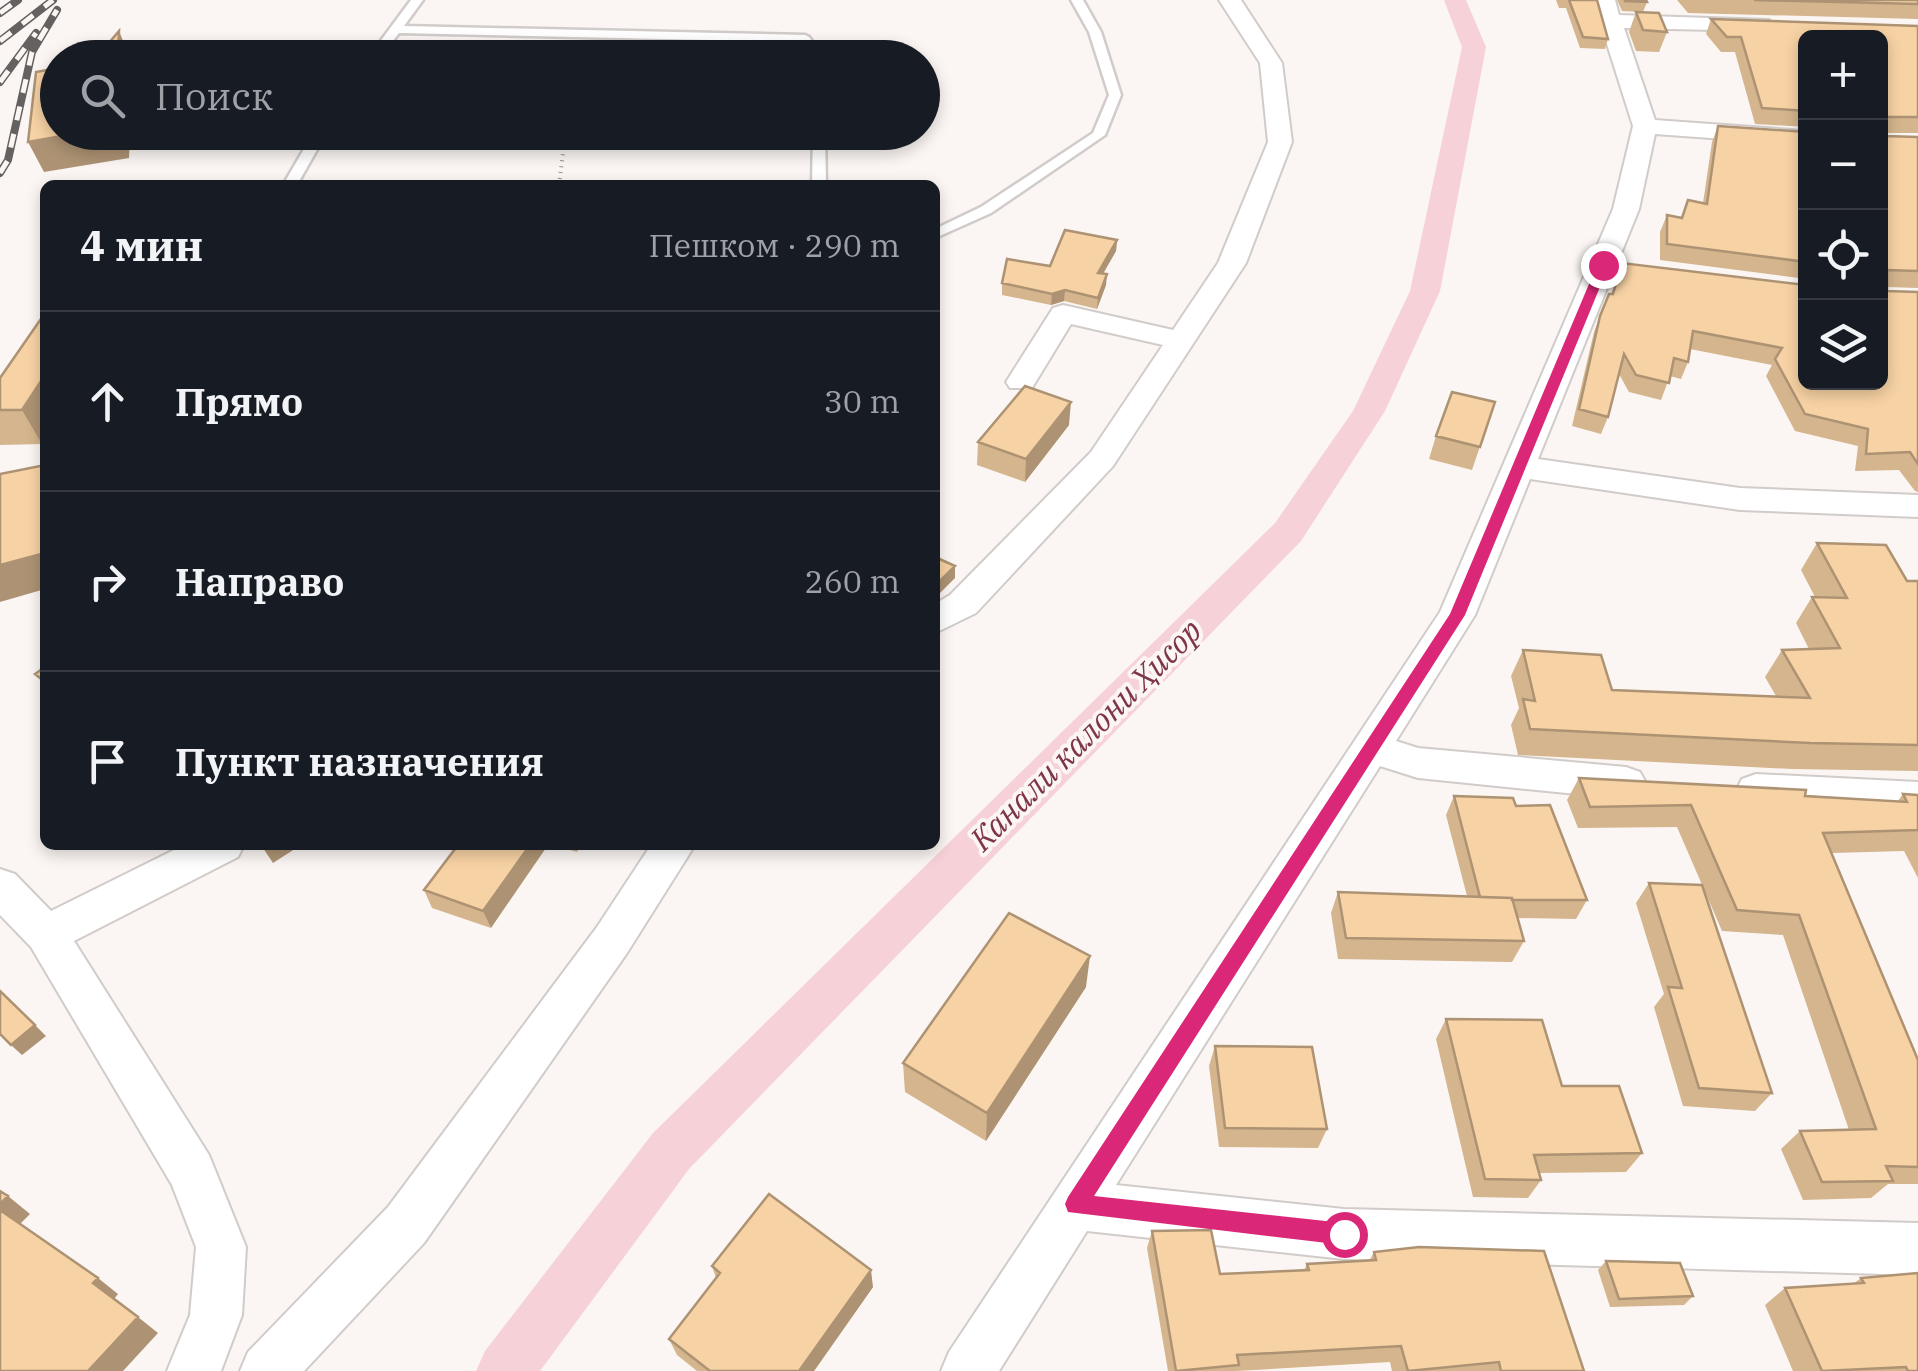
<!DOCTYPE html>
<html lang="ru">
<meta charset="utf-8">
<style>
body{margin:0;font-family:"IBM Plex Serif",serif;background:#242831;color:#f1f3f6}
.controls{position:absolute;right:30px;top:30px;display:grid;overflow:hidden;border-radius:15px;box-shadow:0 5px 15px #0003}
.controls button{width:90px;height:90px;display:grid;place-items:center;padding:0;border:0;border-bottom:2px solid #363941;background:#171b24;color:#f1f3f6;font:50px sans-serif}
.stop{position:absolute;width:30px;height:30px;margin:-22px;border:8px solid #db2777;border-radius:50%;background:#fff}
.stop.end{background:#db2777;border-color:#fff;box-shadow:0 2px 10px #0008}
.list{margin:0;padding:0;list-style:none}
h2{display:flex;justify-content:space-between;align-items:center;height:130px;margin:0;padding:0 40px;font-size:42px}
h2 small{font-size:32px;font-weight:400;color:#9ea1a6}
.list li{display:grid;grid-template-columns:65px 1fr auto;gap:30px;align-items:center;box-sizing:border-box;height:180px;padding:0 40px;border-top:2px solid #363941}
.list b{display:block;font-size:38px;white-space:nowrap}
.list em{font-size:32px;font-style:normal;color:#9ea1a6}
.icon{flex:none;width:55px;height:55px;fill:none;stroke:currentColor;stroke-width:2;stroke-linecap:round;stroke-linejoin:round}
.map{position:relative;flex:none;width:1918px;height:1371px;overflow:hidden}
.search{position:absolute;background:#171b24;box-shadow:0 5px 15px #0003;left:40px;top:40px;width:900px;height:110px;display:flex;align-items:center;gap:25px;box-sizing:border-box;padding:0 35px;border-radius:55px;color:#9ea1a6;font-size:38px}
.panel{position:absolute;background:#171b24;box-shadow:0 5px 15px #0003;left:40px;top:180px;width:900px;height:670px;border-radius:15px}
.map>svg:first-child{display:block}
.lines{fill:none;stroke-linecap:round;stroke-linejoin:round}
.canal{fill:#f7d1d8;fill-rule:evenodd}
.lane-casing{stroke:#d1cbc9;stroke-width:5}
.street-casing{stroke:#d1cbc9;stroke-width:4}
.path{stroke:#979391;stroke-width:4;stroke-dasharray:1 5;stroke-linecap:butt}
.lane{fill:#fff;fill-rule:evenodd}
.street{fill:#fff;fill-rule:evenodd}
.rail-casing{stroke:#646160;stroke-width:8}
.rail{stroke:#fbf6f3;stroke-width:5;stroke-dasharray:14;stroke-linecap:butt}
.wall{fill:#d4b58d}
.shaded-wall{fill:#ad9373}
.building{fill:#f7d2a4;stroke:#ad9373;stroke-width:2.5}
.route{fill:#db2777}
.labels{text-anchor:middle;stroke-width:8;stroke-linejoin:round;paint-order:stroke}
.water-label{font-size:32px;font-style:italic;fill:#7e3548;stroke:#fbf6f3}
</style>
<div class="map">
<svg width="1918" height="1371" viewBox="0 0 1918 1371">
<rect width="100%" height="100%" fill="#fbf6f3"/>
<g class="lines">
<path class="canal" d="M1444 0H1466L1486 47 1440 291 1385 411 1301 541 689 1169 540 1371H476L485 1351 653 1133 1275 523 1353 411 1410 291 1462 47Z"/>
<g class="lane-casing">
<path id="lane" d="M411 0H423L404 26 805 35 809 37 824 58H812L801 42 399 33 380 58H368Z
M1071 0H1083L1101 32 1121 95 1105 135 991 213 935 238V229L981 207 1093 133 1109 95 1089 32Z
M314 132H327L297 185H283Z
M813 132H825L826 185H812Z"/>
</g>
<g class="street-casing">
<path id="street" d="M1219 0H1241L1282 63 1292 142 1246 263 1113 466 976 613 935 633V604L950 595 1091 452 1163 345 1071 324 1032 388H1010L1006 382 1053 308 1063 305 1173 330 1218 263 1268 142 1260 63Z
M1593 0H1615L1619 15 1769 20 1772 25 1761 31 1624 28 1655 120 1806 131V145L1655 134 1639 209 1538 459 1740 488 1918 495V517L1740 510 1530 479 1475 615 1396 741 1418 748 1626 767 1640 772 1646 783 1640 794 1626 799 1418 778 1380 766 1116 1185 1344 1209 1918 1223V1275L1344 1259 1087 1231 999 1371H941L949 1352 1440 612 1613 209 1633 126Z
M296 132H329L331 135 319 142Z
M1756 774 1918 782V814L1756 806 1742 801 1736 790 1742 779Z
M184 845H244L238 857 74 941 209 1155 246 1247 242 1315 221 1371H167L190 1315 196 1247 172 1185 31 947 0 915V869L15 874 51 911Z
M651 845H695L627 953 424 1243 304 1371H240L248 1352 388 1207 597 927Z"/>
</g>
<path class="path" d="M345 135 798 140
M559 185 565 137"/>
<use href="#lane" class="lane"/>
<use href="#street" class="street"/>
<g class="rail-casing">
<path id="rail" d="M0 13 18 0
M0 41 53 0
M0 82 36 33
M0 173 8 160 32 52 57 10"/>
</g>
<use href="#rail" class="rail"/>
</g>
<path class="wall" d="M1556 0H1597L1608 39 1605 49 1580 48 1566 8H1559Z
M1617 0H1646L1647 2 1643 12 1622 11Z
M1677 0H1918V19L1688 13Z
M1636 12 1667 32 1659 52 1636 51 1629 32Z
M1711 19 1918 26V133H1885V136L1918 137V288L1887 287V291L1918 292V492L1915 491 1899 470 1855 471 1858 446 1795 431 1766 376 1772 365 1690 349 1688 362 1681 379 1670 376 1661 400 1629 392 1619 374 1608 417 1601 434 1572 426 1594 332 1609 294H1611L1622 263 1880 382 1806 38V127L1755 124 1735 52H1721L1706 34Z
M1718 126 1806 132V279L1660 260V232L1667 215 1681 218 1688 200 1703 203 1712 142Z
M1117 240 1116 251 1103 274 1106 285 1097 309 1064 301 1051 305 1002 295V283Z
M45 313 42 444 0 445V378Z
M1495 402 1472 470 1429 459 1436 436Z
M1069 425 1025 482 977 465 978 442Z
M1817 543 1907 581H1918V771L1792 769 1518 755 1511 725 1519 708 1511 676 1523 650 1612 690 1776 696 1765 677 1782 650 1809 649 1796 623 1812 597H1815L1801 570Z
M1579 778 1897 802 1903 794 1918 795V878L1904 851 1832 853 1918 1060V1184H1888L1871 1198 1803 1200 1781 1149 1800 1131 1849 1130 1783 935 1722 931 1677 827 1578 828 1567 800Z
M1454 796 1516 806 1587 900 1576 919 1517 918 1524 941 1512 962 1338 959 1331 913 1338 892 1467 896 1446 815Z
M458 845 491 928 432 908 424 890Z
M553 845H581L577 852Z
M1649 883 1772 1093 1755 1111 1683 1106 1654 1007 1664 994 1636 903Z
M1086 987 986 1141 905 1092 903 1063Z
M1446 1019 1562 1086 1642 1153 1626 1172 1539 1173 1541 1180 1528 1198 1473 1197 1436 1039Z
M1215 1046 1327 1129 1318 1148 1219 1147 1209 1066Z
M1152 1231 1220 1274 1304 1270 1307 1264 1369 1261 1374 1252 1584 1371H1392L1390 1362 1236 1371H1168L1147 1248Z
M1606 1261 1693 1296 1684 1305 1610 1307 1598 1270Z
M712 1266 873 1287 814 1371H697L677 1355 669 1339 716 1278Z
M1861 1278 1918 1371H1793L1765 1305 1785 1288 1853 1284Z"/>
<path class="shaded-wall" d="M119 31 130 58H118Z
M84 132H130L129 158 44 172 28 142Z
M1117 240 1116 251 1097 284 1098 273Z
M1107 274 1106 285 1097 309 1098 298Z
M1065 290 1064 301 1051 305 1052 294Z
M45 375V439L42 444 22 410Z
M1071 402 1069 425 1025 482 1026 459Z
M45 553V589L0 602V565Z
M955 566V578L935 598V586Z
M261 845H301L273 863Z
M530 845H548L491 928 483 911Z
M1090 956 1086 987 986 1141 987 1113Z
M35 1025 46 1036 22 1055 11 1045Z
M8 1196 30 1214 19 1225 0 1211V1204Z
M871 1270 873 1287 814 1371H799Z
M98 1278 118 1294 114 1299 93 1283Z
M138 1317 158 1333 123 1371H88Z"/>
<path class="building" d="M1569 0H1597L1608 39 1583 37Z
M1625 0H1646L1647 2 1625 1Z
M1754 0H1918V4Z
M1636 12 1659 13 1667 32 1643 30Z
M1711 19 1918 26V117H1885V136L1918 137V271L1887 270V291L1918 292V464L1910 452 1866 454 1868 429 1805 414 1775 359 1782 348 1693 331 1688 362 1674 358 1669 383 1636 375 1624 354 1608 417 1579 409 1600 316 1609 294H1613L1622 263 1806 285V382H1880V38H1806V111L1762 108 1741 37H1727Z
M119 31 118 58H96Z
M58 68V132H84L28 142 36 72Z
M1718 126 1806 132V262L1667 244V215L1682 218 1688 200 1707 204Z
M1065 230 1117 240 1098 273 1107 274 1098 298 1065 290 1052 294 1002 283 1007 259 1050 266Z
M45 313V375L22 410H0V378Z
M1025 386 1071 402 1026 459 978 442Z
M1452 392 1495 402 1480 447 1436 436Z
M45 465V553L0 565V474Z
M1817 543 1886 545 1907 581H1918V745L1810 743 1530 729 1523 699 1535 701 1523 650 1601 655 1612 690 1810 698 1782 650 1840 648 1812 597 1847 598Z
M935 557 955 566 935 586Z
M45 667V682L35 674Z
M1579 778 1806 790 1805 796 1907 802 1903 794 1918 795V830L1823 833 1918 1060V1167L1886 1166 1893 1181 1822 1182 1800 1131 1876 1129 1799 915 1737 910 1691 805 1590 807Z
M1454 796 1513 798 1516 806 1550 805 1587 900H1512V898L1480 897Z
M458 845H530L483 911 424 890Z
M1649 883 1702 885 1772 1093 1699 1088 1668 987 1682 988Z
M1338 892 1512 898 1524 941 1346 938Z
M1009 913 1090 956 987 1113 903 1063Z
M0 991 35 1025 11 1045 0 1034Z
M1446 1019 1542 1020 1562 1086H1619L1642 1153 1534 1155 1541 1180 1485 1179Z
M1215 1046 1312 1047 1327 1129 1225 1128Z
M0 1191 8 1196 0 1204Z
M769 1194 871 1270 799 1371H710L669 1339 720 1273 712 1266Z
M0 1210 98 1278 93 1283 138 1317 88 1371H0Z
M1211 1230 1220 1274 1309 1270 1307 1264 1376 1260 1374 1252 1419 1247 1544 1251 1584 1371H1501L1499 1362 1408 1371 1401 1346 1237 1355 1239 1365 1176 1371 1152 1231Z
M1606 1261 1680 1263 1693 1296 1619 1299Z
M1918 1273V1371H1908L1906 1367 1822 1371 1785 1288 1864 1283 1861 1278Z"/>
<path class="route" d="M1603 262 1609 265 1465 615 1094 1196 1344 1223 1352 1226 1355 1234 1352 1242 1344 1245 1068 1212 1065 1204 1068 1197 1450 614 1597 265Z"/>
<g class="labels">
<g class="water-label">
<text transform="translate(1086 735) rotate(-45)" y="11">Канали калони Ҳисор</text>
</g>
</g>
</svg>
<div class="controls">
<button>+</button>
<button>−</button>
<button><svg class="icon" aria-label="locate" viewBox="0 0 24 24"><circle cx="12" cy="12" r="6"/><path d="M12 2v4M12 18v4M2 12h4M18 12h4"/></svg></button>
<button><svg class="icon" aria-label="layers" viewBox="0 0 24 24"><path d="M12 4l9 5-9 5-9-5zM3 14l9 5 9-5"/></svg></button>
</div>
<div class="stop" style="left:1344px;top:1234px"></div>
<div class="stop end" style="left:1603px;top:265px"></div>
<div class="search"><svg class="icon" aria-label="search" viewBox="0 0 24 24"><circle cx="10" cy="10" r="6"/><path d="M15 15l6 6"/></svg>Поиск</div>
<section class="panel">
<h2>4 мин<small>Пешком · 290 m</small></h2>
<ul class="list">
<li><svg class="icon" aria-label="ahead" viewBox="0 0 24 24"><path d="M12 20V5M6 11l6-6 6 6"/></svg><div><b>Прямо</b></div><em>30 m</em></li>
<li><svg class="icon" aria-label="right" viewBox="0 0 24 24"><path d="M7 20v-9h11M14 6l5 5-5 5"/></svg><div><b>Направо</b></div><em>260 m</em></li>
<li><svg class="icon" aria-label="arrive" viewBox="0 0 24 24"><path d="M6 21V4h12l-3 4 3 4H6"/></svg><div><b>Пункт назначения</b></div></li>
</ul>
</section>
</div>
